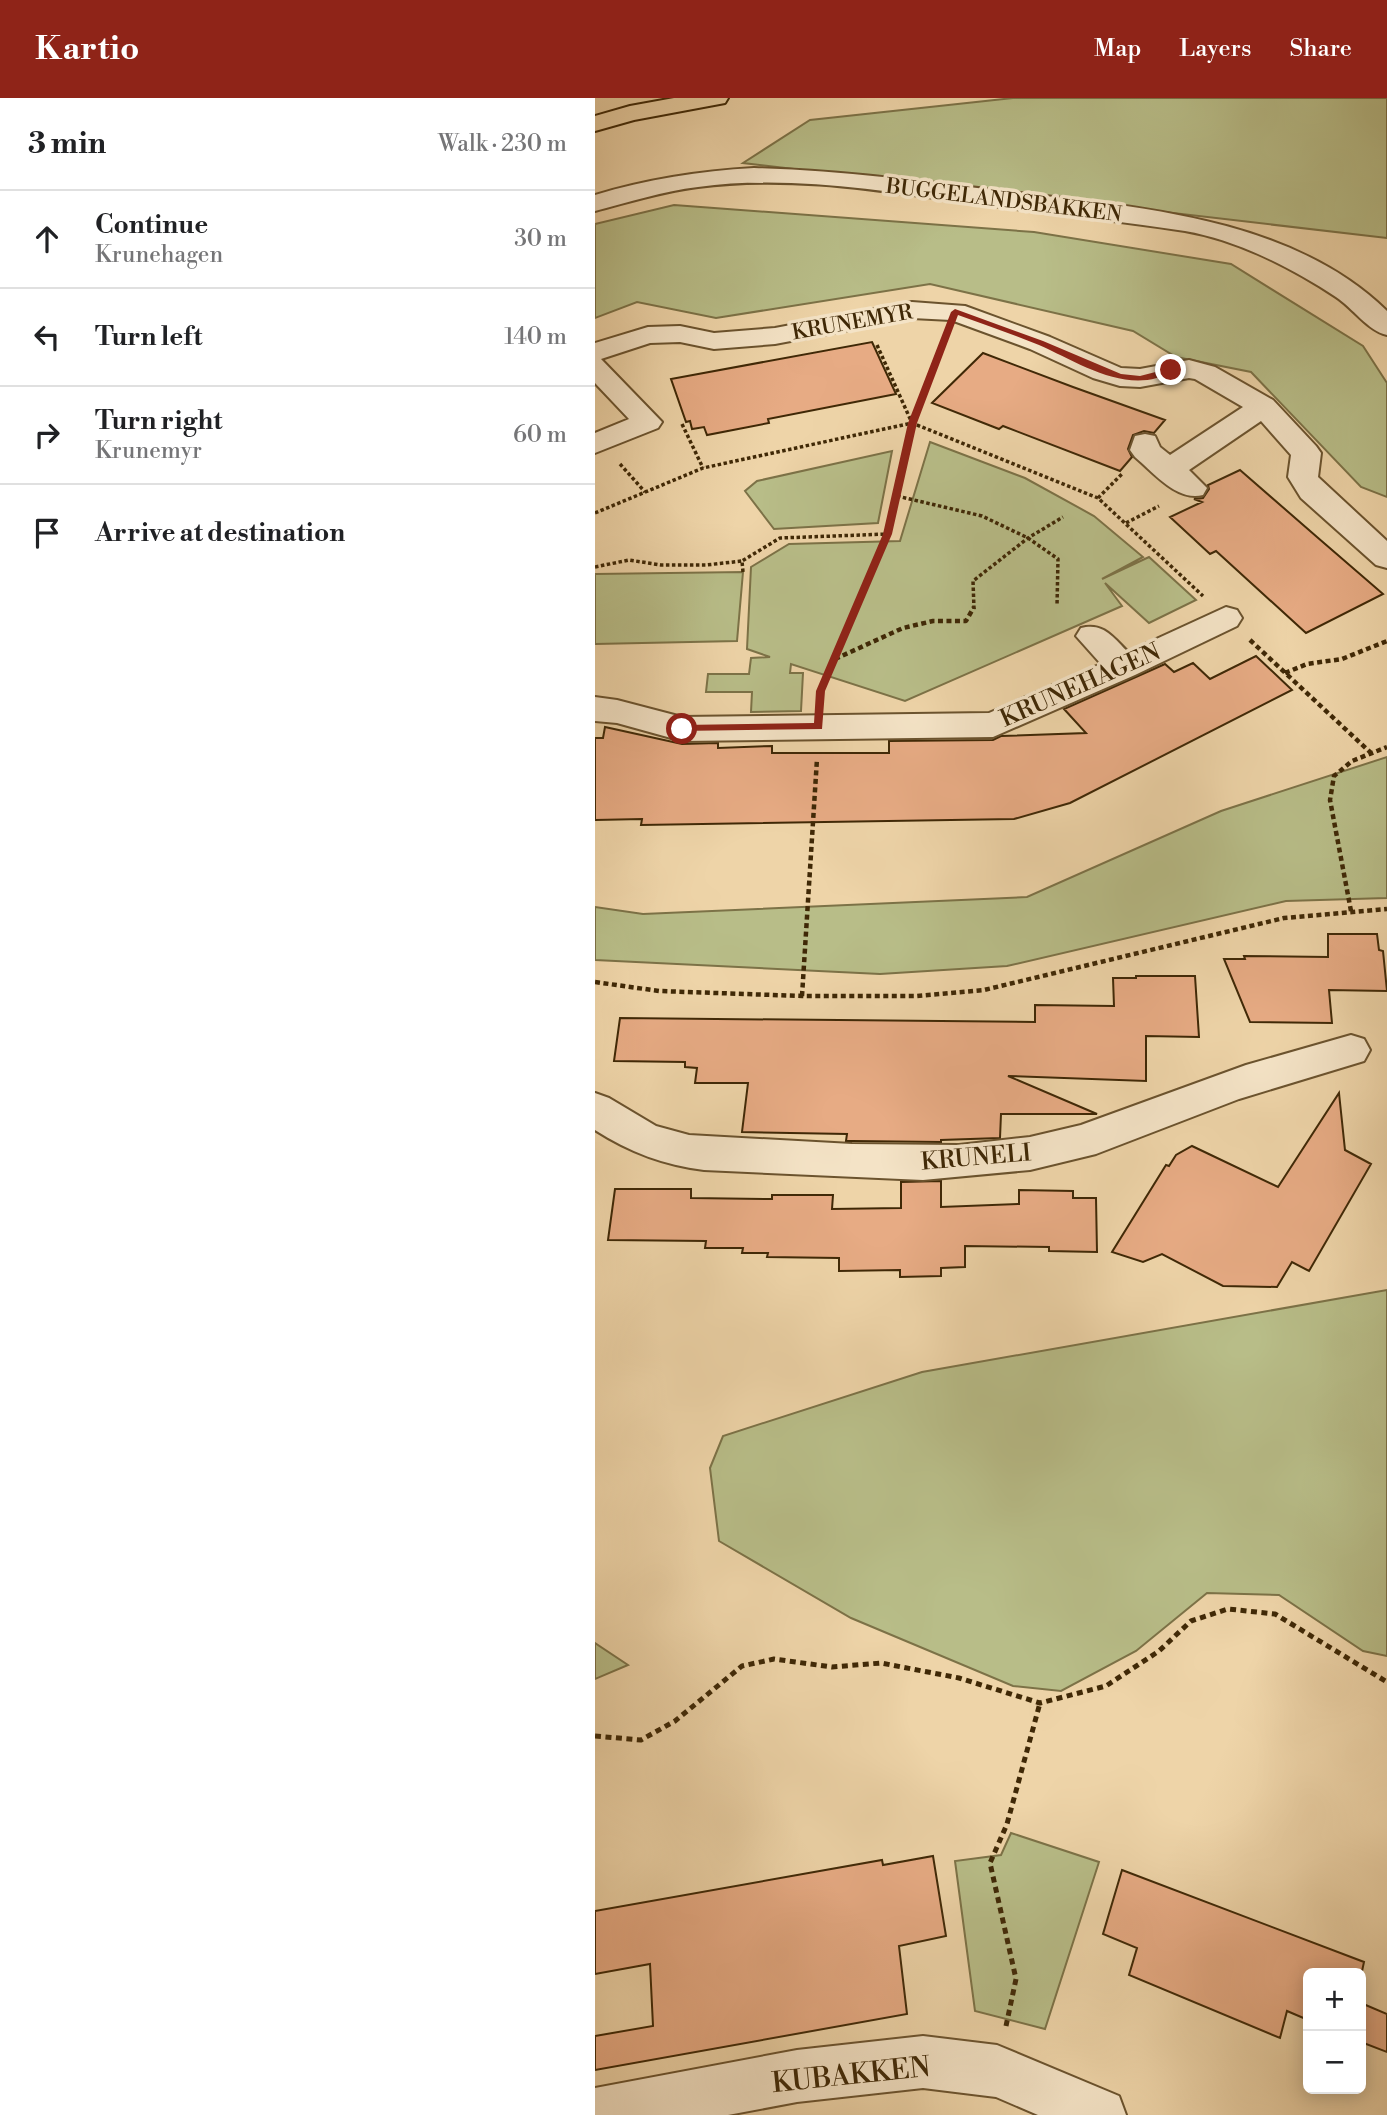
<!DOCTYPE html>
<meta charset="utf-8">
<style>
body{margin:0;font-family:"Libre Bodoni",serif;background:#f2f2f2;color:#202124}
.controls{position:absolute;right:21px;bottom:21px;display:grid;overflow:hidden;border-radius:10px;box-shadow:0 4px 18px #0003}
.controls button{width:63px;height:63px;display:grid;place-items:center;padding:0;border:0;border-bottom:2px solid #e0e0e0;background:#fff;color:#202124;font:35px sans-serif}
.stop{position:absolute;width:21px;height:21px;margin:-16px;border:5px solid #8f2418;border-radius:50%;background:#fff}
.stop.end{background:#8f2418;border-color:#fff;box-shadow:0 2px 7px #0008}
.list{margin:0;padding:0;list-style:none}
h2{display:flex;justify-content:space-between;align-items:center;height:91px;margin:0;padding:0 28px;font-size:30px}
h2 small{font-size:23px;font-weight:400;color:#757577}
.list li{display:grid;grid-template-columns:46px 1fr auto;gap:21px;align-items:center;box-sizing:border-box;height:98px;padding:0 28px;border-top:2px solid #e0e0e0}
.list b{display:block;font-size:26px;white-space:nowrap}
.list p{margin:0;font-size:23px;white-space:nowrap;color:#757577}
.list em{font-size:23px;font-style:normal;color:#757577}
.icon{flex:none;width:38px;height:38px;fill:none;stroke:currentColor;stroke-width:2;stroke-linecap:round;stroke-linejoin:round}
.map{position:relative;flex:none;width:792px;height:2017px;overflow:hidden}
header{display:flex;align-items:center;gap:42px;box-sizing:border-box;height:98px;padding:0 35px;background:#8f2418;color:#fff}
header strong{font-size:33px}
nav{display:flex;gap:38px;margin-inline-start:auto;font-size:24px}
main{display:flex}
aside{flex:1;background:#fff}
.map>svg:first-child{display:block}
.green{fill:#b8bd88;stroke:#7c7247;stroke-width:2}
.building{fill:#e7ab84;stroke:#3f2806;stroke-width:2}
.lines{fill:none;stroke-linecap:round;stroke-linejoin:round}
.minor-casing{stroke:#6b532e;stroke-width:4}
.highway-casing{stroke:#3f2806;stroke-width:4}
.path-far2{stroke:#3f2806;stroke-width:3.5;stroke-dasharray:3.5 2.5;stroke-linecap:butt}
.path-far1{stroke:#3f2806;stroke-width:4.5;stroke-dasharray:5 3.5;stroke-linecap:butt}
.path{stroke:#3f2806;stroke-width:5;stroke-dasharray:6 4.5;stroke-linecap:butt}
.minor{fill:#f4e3c6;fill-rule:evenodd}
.highway{fill:#eed4a8;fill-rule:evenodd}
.route{fill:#8f2418}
.labels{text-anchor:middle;stroke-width:7;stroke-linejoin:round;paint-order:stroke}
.far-street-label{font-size:21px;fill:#3f2806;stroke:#f4e3c6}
.street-label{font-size:24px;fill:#3f2806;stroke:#f4e3c6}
.near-street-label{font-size:28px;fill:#3f2806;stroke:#f4e3c6}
</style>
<header>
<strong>Kartio</strong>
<nav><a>Map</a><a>Layers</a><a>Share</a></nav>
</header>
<main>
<aside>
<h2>3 min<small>Walk · 230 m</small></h2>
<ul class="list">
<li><svg class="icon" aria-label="ahead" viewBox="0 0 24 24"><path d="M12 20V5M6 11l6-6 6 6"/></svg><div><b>Continue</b><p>Krunehagen</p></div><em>30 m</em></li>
<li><svg class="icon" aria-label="left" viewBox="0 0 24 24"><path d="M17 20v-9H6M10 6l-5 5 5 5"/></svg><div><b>Turn left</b></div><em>140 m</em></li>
<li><svg class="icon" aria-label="right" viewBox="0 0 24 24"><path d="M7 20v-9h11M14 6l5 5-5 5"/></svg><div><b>Turn right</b><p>Krunemyr</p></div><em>60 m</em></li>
<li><svg class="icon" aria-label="arrive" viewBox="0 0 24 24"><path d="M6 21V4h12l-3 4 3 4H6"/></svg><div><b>Arrive at destination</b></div></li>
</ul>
</aside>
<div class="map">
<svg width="792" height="2017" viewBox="0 0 792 2017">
<rect width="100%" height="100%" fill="#eed4a8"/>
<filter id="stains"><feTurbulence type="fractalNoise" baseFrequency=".00286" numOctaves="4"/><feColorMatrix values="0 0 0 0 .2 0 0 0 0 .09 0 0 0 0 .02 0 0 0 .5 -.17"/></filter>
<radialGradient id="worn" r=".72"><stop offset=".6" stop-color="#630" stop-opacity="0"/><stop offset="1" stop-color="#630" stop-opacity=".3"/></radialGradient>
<path class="green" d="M418 0H792V140L148 65 215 22Z
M79 107 439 134 636 166 768 248 792 285V399L766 389 656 274 581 259 538 233 335 186 121 220 42 204 0 220V126Z
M335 344 430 380 499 418 548 459 507 481 554 459 601 502 554 525 510 485 527 508 310 603 196 566 195 575H208L206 613 156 614 157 594H111L113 576H154L156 560 175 559 152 551 156 469 194 446 305 443Z
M297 353 283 425 179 431 150 393 162 383Z
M148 474 142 543 0 546V476Z
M792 659V800L691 803 412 868 285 876 0 862V809L48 816 432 799 626 713Z
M792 1192V1558L768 1553 684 1497 612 1495 541 1553 466 1593 418 1588 256 1520 124 1443 115 1370 128 1338 327 1274Z
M0 1545 33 1567 0 1581Z
M416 1735 504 1764 450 1931 380 1913 360 1763 406 1757Z"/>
<path class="building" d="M277 244 301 296 173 321 174 325 112 337 109 329 97 331 95 323 91 324 76 281Z
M388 255 478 289 570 322 559 335 549 333 538 337 533 351 537 359 525 373 408 328 404 331 337 305Z
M645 372 722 439 788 496 711 535 621 453 615 456 575 419 607 404 599 401 608 400 614 391 613 387Z
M661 558 697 592 475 705 419 721 46 727 47 721 0 722V640H8L10 629 87 646 123 645V650L177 648V655H294V643L398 642 406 638 491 635 469 611 570 566 579 574 598 565 615 581Z
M733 836H782L784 852 788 853 792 893 734 892 737 925 655 924 629 861H650L649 858 733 859Z
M541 878H600L604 939 551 938V983L413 978 502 1016H406L405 1040 346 1042V1044L257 1043H251L252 1036 147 1034 153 985H100L102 970 90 969V964L19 963 25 920 440 924V907L519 908 518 880H541Z
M744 995 750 1052 776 1066 714 1173 697 1164 682 1189 628 1188 567 1156 548 1164 517 1154 571 1067 574 1068 581 1057 597 1048 683 1089Z
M346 1083V1109L424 1106V1092L478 1093V1100H501L502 1154 454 1153V1149L370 1148V1169L346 1170V1178L305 1179V1172L244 1173V1160L172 1159 173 1155H147L148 1150H110L111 1143 13 1142 20 1091H96V1100L177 1101V1097H238L237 1111 306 1110V1084Z
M338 1758 351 1838 304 1848 312 1916 0 1972V1938L58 1928 55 1866 0 1876V1813L287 1762 288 1767Z
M527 1772 769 1864 766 1878V1875H713V1922L692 1913 685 1940 534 1877 542 1850 508 1836Z
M766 1905 792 1916V1954L766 1944Z"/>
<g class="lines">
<g class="minor-casing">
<path id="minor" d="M159 70C243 72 325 83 408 93 536 109 694 117 792 213V237C773 233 758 210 741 199 697 170 642 142 590 133 516 122 442 114 368 104 281 92 191 77 103 89 68 93 35 104 0 113V97C53 81 104 73 159 70Z
M317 204 370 208 455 239 526 270 545 271 594 262 620 269 678 302 721 348 726 355 723 379 792 443V470L781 467 706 400 693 379 696 357 666 323 594 372 612 390 608 397C582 404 558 374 540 359L535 352 540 338 550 336 560 338 565 349 575 357 648 309 600 281 594 280 545 289 525 288 498 280 435 251 356 222 317 220 180 246 119 251 85 244 55 245 6 261 67 324 63 330 0 355V335L34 321 0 285V245L53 229 85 228 119 235 180 230Z
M631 509 642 512 647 520 642 528 540 577 398 639 87 643 22 625 0 623V599L22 602 87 619 394 615 506 566 481 538 486 530C508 524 518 539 533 554Z
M756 937 769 941 775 952 769 963 644 1001 501 1056 435 1072 328 1082 109 1072C69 1067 34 1054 0 1032V995L14 1000 61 1028 94 1037 257 1046 364 1047 435 1039 486 1027 651 967Z
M328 1938 402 1947 524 1998 531 2017H443L401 1999 328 1990 202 2004 133 2017H0V1990L202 1952Z"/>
</g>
<g class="highway-casing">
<path id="highway" d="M79 0H133L130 5 39 22 0 33V18L35 8Z"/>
</g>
<path class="path-far2" d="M282 247 317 325
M87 326 108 370
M25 366 50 394
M302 398 387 418 433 440 463 461 462 508
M503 400 527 376
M0 415 108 370 317 325 503 400 608 498
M531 425 564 408
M0 469 34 462 66 467H111L147 463
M148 474 147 463 185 440 293 436
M261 511 293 436 317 325 349 243
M379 511 378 483 433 440 468 419"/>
<path class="path-far1" d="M655 542 776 655
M240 561 308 530 338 523H371L379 509
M690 575 712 566 747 561 792 543
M225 597 262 509
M756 813 735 702 739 678 757 663 792 649
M0 884 64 893 207 898H321L389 892 689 820 792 811
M207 898 222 661"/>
<path class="path" d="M0 1638 46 1642 80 1623 147 1568 179 1561 237 1569 286 1565 364 1580 445 1605 511 1588 564 1553 596 1523 633 1511 680 1516 792 1584
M411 1928 421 1881 395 1765 412 1726 445 1605"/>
<use href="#minor" class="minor"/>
<use href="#highway" class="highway"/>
</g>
<path class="route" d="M360 211 448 243 526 276 545 278 576 270 580 272C535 300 485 265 444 247 417 236 390 227 363 217L322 325 297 436 230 593 227 631 84 633V628L87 627 219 625 221 593 288 436 313 325 356 214Z"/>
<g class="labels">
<g class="far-street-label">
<text transform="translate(409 102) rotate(7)" y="7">BUGGELANDSBAKKEN</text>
<text transform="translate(257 224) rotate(-10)" y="7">KRUNEMYR</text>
</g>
<g class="street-label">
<text transform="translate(485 587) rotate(-24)" y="8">KRUNEHAGEN</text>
<text transform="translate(381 1059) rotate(-5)" y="8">KRUNELI</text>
</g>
<g class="near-street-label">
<text transform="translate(256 1976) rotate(-6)" y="10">KUBAKKEN</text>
</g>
</g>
<rect width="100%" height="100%" filter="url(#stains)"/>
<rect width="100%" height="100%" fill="url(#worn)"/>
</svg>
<div class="controls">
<button>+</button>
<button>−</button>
</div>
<div class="stop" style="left:87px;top:631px"></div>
<div class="stop end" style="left:576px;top:272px"></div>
</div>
</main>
